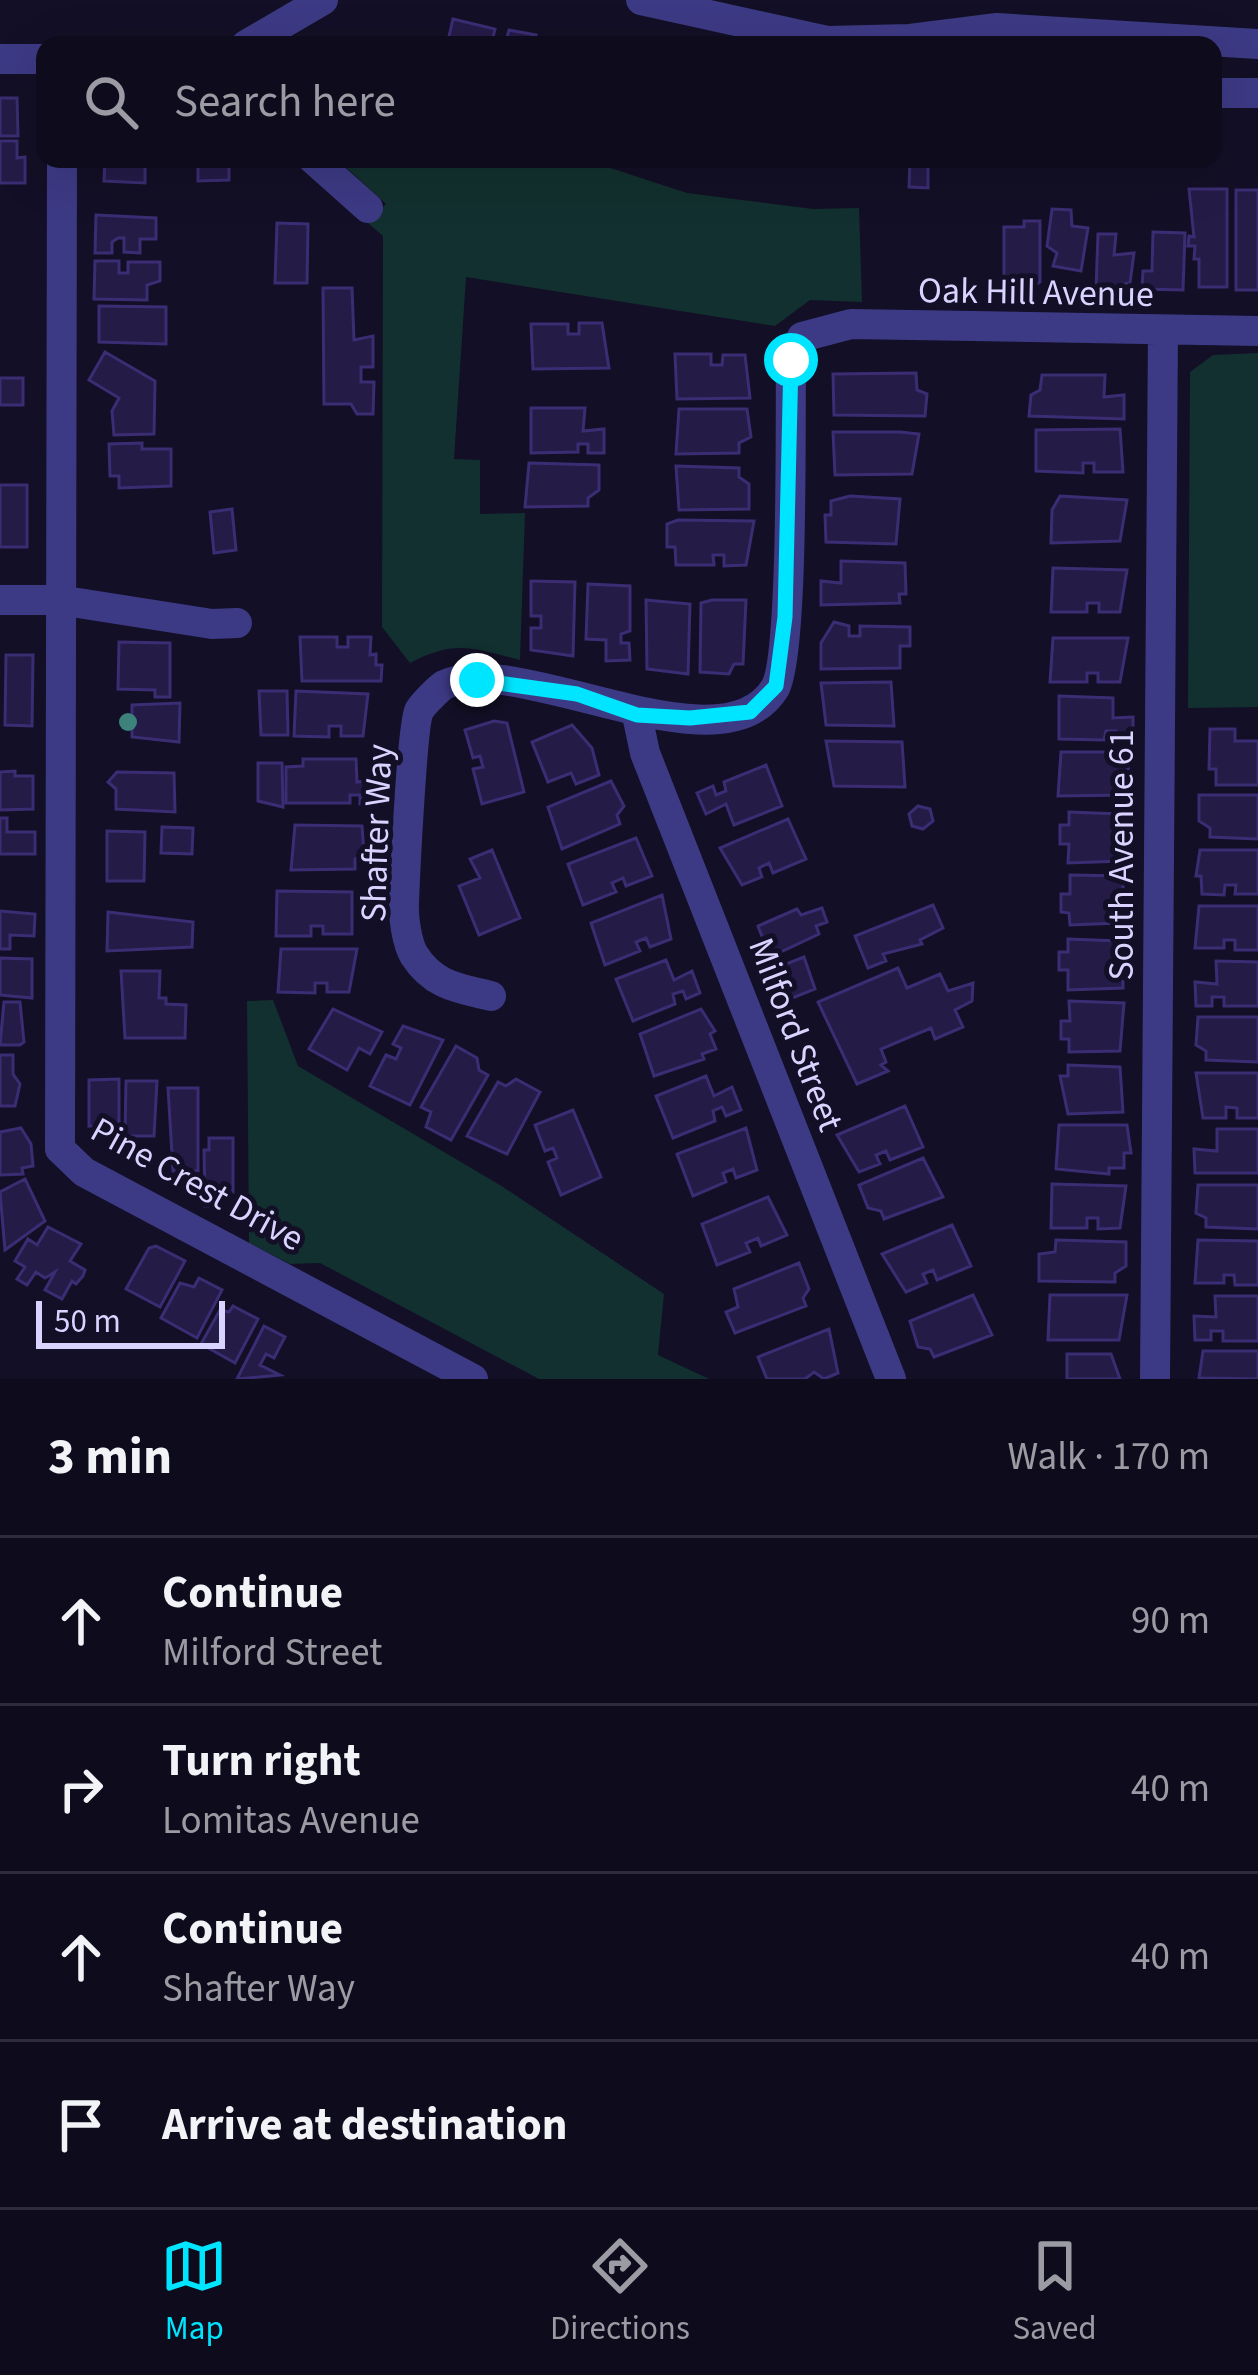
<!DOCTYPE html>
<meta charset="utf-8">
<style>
body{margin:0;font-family:"Source Sans 3",sans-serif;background:#1c1929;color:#f1f3f6}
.scale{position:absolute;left:36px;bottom:30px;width:189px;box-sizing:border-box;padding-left:12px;border:6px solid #d9d4ff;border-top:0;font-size:33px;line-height:42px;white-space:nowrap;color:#d9d4ff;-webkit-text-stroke:9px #130f26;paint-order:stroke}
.stop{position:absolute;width:36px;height:36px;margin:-27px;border:9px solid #00e5ff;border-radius:50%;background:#fff}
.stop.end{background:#00e5ff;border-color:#fff;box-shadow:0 3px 12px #0008}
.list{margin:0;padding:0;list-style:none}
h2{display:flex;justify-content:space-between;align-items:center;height:156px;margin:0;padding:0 48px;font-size:51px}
h2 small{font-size:39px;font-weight:400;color:#9b9ba3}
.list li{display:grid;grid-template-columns:78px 1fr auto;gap:36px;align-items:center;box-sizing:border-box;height:168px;padding:0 48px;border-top:3px solid #2e2b3b}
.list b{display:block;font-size:45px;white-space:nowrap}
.list p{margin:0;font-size:39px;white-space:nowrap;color:#9b9ba3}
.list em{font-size:39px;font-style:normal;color:#9b9ba3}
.icon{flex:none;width:66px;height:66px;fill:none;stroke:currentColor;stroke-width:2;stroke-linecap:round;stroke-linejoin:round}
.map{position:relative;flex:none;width:1258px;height:1379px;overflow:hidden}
.search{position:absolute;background:#0e0b1c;box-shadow:0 12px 48px #0002;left:36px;right:36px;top:36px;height:132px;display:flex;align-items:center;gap:30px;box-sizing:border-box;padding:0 42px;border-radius:24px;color:#9b9ba3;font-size:45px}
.sheet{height:828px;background:#0e0b1c}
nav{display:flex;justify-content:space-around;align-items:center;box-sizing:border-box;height:168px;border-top:3px solid #2e2b3b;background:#0e0b1c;font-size:33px;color:#9b9ba3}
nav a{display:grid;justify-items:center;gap:6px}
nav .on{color:#00e5ff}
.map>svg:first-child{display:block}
.green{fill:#12302f}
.building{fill:#241b47;stroke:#3b2d73;stroke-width:3}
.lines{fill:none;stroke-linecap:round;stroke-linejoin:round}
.minor{stroke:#3d3a85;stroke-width:30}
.tree{fill:#3d827b}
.route{stroke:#00e5ff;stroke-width:15}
.labels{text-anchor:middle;stroke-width:10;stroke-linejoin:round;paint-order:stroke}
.street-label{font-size:36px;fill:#d9d4ff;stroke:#130f26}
</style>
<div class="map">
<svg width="1258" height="1379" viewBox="0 0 1258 1379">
<rect width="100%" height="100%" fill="#130f26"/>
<path class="green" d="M337 159H583L687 193 813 209 859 208 862 302 810 300 775 326 466 277 454 459 480 460V514L525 513 520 660C473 648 455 639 410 663L382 627 383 236 368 223 386 204Z
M1258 353V707L1188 708 1190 372 1213 355Z
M273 1000 298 1066 500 1185 664 1294 658 1355 709 1379H539L320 1263 290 1264 249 1243 247 1001Z"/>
<path class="building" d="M453 19 495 29 491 45H447Z
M509 30 536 35 534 42 545 45H505Z
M0 98H17L18 136H0Z
M0 141H17V158L25 157V183H0Z
M105 159H145V183L104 181Z
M198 159H229V180L198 181Z
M910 159H948V166H928V188L909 187Z
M1189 189H1227V287H1199V259H1194L1195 246H1188L1189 236 1194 237Z
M1236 190H1258V290H1236Z
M1052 209 1071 210 1072 226 1088 228 1081 271 1053 266 1057 253 1047 246Z
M96 215 156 218V239H140V253L124 252V238H118L112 242V253H95Z
M1024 221H1040V282L1034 286 1004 282V227H1024Z
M277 223 308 224 307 283H275Z
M1153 232 1185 233 1183 290 1142 289 1143 271H1152Z
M1098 234H1116L1114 255 1134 253 1130 283 1096 289Z
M95 261H119V273H128V262H160V281L147 285V300L94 299Z
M323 288H352L354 340 373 336V367H361V382H374L373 414H357L351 404H324Z
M99 306 166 307V344L99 342Z
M579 323H602L609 368 533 369 531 324H568V334H579Z
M105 352 155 381 154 434 114 435 112 411 119 398 89 380Z
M675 354H711V365H722L723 355H745L750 398 677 399Z
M916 373 917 390 927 394 925 416 834 415 833 374Z
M1042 375H1105L1104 397 1124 395V419L1029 416 1031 395 1040 390Z
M0 378H23V405H0Z
M531 408H585L583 431 604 429V453H588V444H578V452L531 453Z
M679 409H747L751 437 739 443V453L676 454Z
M1120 429 1123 472H1094V463H1083V473L1036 471V430Z
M900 432 919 434 912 474 835 475 833 432Z
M142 443V449H171V486L119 488V476H110L109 444Z
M529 463 599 465V490L588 498V506L525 507Z
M676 466 739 468V477L749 484V509L679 510Z
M0 485H27V547H0Z
M850 496 900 499 896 544 826 542 825 515H831V501Z
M1060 496 1127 500 1120 541 1051 543 1052 510Z
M232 509 236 550 214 553 210 512Z
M678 520 754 521 746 565 724 566V555H713L714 565H676L675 547H667V524Z
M841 561 905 563 906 594H899L900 603 821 605V581L841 583Z
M1053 568 1127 570 1120 612H1099V603H1087V612H1051Z
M531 581 575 582 573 656 531 650V628H541V616H531Z
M588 584 630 586V631L621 634V643H629L630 660 606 661V640L586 639Z
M646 600 690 604 688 674 647 669Z
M712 600H746L743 664H734L729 674 700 672 701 603Z
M834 622 849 626V636H860V626L910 627V646H900V668L821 669V643Z
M300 637H337V647H348V637H371L370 655 376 654V665H382L381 681H302Z
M1053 638H1128L1120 682H1098V673H1087V682H1050Z
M119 642 170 643V697H155V690L118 689Z
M6 655H33L32 726 5 725Z
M891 682 894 726 826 725 821 683Z
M259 691H287L288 735H261Z
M296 691 368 694 363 736H341V726H329V737L294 736Z
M1059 696 1113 698V718L1133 717V740H1116V731H1106L1104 740 1059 739Z
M180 703 179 742 132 737V705Z
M494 721 507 723 524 792 482 804 473 769 483 767 480 756 473 758 465 730Z
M572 725 592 748 599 775 576 784 571 773 548 782 532 742Z
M1210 729H1235V741H1258V785H1216V769H1209Z
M826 741 902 742 905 787 834 786Z
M1061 752H1129L1127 795 1058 796Z
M303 759H356L357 782 377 780 376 804H360V795H350V803H286V767L303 766Z
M258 763H282L283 807 258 801Z
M766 765 782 806 734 825 726 804 706 814 697 793 713 786 716 795 726 791 724 782Z
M15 771V776H33V809L0 810V772Z
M117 772 174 773 175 812 116 809V789L108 782Z
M611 781 624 806 617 815 620 824 562 849 548 807Z
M1199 795H1258V839L1210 837V828L1199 821Z
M918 806 930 809 933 821 923 829 912 826 909 814Z
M1069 812 1120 814 1115 837H1123V861L1068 863 1069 844H1060V825H1069Z
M0 818H7V832H35V854H0Z
M788 819 806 859 773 873 769 863 759 868 762 877 742 885 720 848Z
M295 825 362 826 364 853 355 859V869L291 870Z
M162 827 193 828 192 854 161 853Z
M107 831 145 832 144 881H107Z
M636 838 652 876 626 886 623 878 612 883 616 892 583 905 568 864Z
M492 850 520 918 479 935 459 886 480 878 470 859Z
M1200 850H1258V894H1235L1236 885H1225L1224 895 1202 894 1201 876H1196Z
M1070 875 1124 876 1120 923 1070 925 1069 913 1061 912V894H1070Z
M277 891 352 892V934H323V926H311V936H276Z
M662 895 671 939 650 947 646 938 636 942 640 951 605 965 591 923Z
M933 905 943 928 920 940 922 944 883 954 886 961 868 968 855 936Z
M1199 906H1258V950H1235V940H1224V948H1195Z
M822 908 827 922 816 926 819 934 770 957 758 926 797 909 801 915Z
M0 911 35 914 34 936 10 935V949H0Z
M108 912 193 922 192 947 107 951Z
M1068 939 1119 941 1115 964H1123V988L1068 990V970H1059V952H1068Z
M281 949H357L349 992H327V983H315V993L278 992Z
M804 957 815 989 785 1001 773 969Z
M0 958 32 959V998L0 995Z
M666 960 674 980 692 971 700 993 686 999 683 991 673 994 675 1004 633 1021 616 979Z
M1216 961 1258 962V1006H1224V997H1212V1006H1196L1195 982 1217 984Z
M898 968 907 988 940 974 948 991 973 983 972 1001 955 1010 963 1027 935 1039 931 1028 881 1049 886 1062 881 1065 888 1071 857 1084 818 1002Z
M121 971H160L159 998H166V1004L186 1005 185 1038H125Z
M1069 1001 1124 1003 1120 1051 1069 1052V1039H1061V1021H1070Z
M4 1002H20L24 1042 20 1045H0Z
M333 1009 382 1032 370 1054 359 1048 347 1070 309 1049Z
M701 1009 715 1031 710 1034 716 1049 702 1054 704 1059 654 1076 640 1034Z
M1198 1017H1258V1062L1206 1060V1051L1196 1045Z
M403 1026 443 1040 410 1105 370 1086 386 1055 396 1059 401 1048 393 1044Z
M456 1046 477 1058 479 1070 488 1075 451 1140 426 1127 431 1112 421 1107Z
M0 1055H13V1074L20 1084 15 1106H0Z
M1068 1065 1120 1067 1123 1112 1068 1114 1060 1076H1068Z
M1196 1073H1258V1118H1237V1108L1226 1107V1118H1203Z
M706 1076 714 1096 732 1087 741 1110 726 1116 722 1107 713 1111 715 1121 673 1138 656 1096Z
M119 1079V1127L89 1126V1080Z
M516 1079 540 1092 507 1154 467 1136 498 1082 506 1086Z
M126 1081H157L154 1136H125Z
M168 1088H198V1171H173Z
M905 1106 923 1147 890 1160 886 1151 876 1155 880 1164 859 1172 837 1135Z
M573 1110 601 1177 561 1195 548 1162 557 1158 553 1148 545 1151 535 1125Z
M1059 1125H1127L1131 1153H1124V1168H1109V1174L1056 1169Z
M21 1128 31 1144 33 1166 22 1168 23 1174 0 1175V1132Z
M746 1128 757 1170 736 1178 733 1169 723 1173 726 1182 693 1196 677 1154Z
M1217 1129H1258V1173H1195L1194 1149 1217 1151Z
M209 1138H233V1192H220V1206H205L204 1150H209Z
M923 1158 943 1197 884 1219 881 1211 868 1208 859 1185Z
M25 1179 45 1221 5 1250 0 1192Z
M1052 1184 1126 1186 1120 1228 1098 1229V1218H1087V1228H1051Z
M1198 1185H1258V1229L1206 1227V1218L1196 1213Z
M768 1197 787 1235 761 1246 758 1238 746 1243 750 1252 717 1265 702 1224Z
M952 1225 971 1266 937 1280 933 1270 923 1274 927 1283 906 1292 882 1254Z
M48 1227 81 1244 70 1261 85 1270 83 1276 76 1284 72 1281 62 1299 45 1290 55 1272 45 1278 36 1272 27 1285 17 1279 25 1267 15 1261 28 1239 37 1245Z
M1056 1240 1126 1242V1266L1115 1273V1282L1039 1281V1254L1055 1252Z
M1198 1240 1258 1241V1285H1235L1234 1275H1224V1283H1195Z
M156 1246 185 1261 160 1307 126 1289 149 1248Z
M799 1263 809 1289 803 1298 806 1306 735 1333 726 1312 738 1307 734 1289Z
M199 1278 222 1290 197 1338 161 1318 180 1283 194 1287Z
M973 1295 992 1335 934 1357 930 1349 918 1347 910 1321Z
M1050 1295H1127L1119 1340H1048Z
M1215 1296H1258V1341H1223V1331H1211V1340H1195L1194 1316 1216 1317Z
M233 1306 258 1319 235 1363 201 1344 220 1310 229 1312Z
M264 1326 285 1337 274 1358 266 1354 260 1365 280 1375 237 1379Z
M829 1329 838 1373 824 1379 814 1372 805 1379H767L758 1357Z
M1203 1351H1258V1379L1199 1378Z
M1067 1354H1111L1120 1379H1067Z"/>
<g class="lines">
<path class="minor" d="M641 0 827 41 910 39 997 28 1258 44
M246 45 323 0
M0 59H45
M1213 93H1258
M62 159 60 1149 84 1172 473 1379
M313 159 368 208
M0 600H59L212 624 237 623
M637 715 645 753 891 1379
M491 996C458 988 434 986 414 955 407 943 403 917 404 902 405 876 412 726 419 711 422 705 438 689 444 685 518 649 722 776 775 688 794 655 790 414 791 360L802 337 851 324 1258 331
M1155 1379 1163 332"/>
</g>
<circle class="tree" cx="128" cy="722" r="9"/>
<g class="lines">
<path class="route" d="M477 680 577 694 637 715 690 718 750 712 776 686 785 617 791 360"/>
</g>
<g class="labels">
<g class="street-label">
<text transform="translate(1036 291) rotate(1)" y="13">Oak Hill Avenue</text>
<text transform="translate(375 833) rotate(-88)" y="13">Shafter Way</text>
<text transform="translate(1120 855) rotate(-90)" y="13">South Avenue 61</text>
<text transform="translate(797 1034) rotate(69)" y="13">Milford Street</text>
<text transform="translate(198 1183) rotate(29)" y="13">Pine Crest Drive</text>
</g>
</g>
</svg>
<div class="scale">50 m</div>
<div class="stop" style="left:791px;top:360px"></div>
<div class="stop end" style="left:477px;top:680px"></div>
<div class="search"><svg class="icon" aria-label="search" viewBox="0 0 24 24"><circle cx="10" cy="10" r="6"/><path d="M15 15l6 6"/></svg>Search here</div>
</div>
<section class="sheet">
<h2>3 min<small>Walk · 170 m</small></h2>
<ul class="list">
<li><svg class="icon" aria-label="ahead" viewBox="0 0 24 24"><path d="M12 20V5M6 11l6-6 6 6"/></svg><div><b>Continue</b><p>Milford Street</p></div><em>90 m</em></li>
<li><svg class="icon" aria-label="right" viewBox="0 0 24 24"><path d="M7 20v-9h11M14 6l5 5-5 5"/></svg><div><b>Turn right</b><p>Lomitas Avenue</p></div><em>40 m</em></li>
<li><svg class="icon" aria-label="ahead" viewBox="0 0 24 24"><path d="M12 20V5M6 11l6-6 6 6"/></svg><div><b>Continue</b><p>Shafter Way</p></div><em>40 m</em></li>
<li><svg class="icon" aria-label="arrive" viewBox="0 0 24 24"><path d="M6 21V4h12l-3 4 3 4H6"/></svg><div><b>Arrive at destination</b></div></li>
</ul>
</section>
<nav>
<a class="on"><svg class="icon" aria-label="map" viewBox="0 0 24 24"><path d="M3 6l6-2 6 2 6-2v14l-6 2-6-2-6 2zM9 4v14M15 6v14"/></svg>Map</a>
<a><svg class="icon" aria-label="directions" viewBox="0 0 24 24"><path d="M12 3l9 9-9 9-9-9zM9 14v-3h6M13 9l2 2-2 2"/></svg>Directions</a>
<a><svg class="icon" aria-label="saved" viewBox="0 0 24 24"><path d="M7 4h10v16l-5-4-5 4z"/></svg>Saved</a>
</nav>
